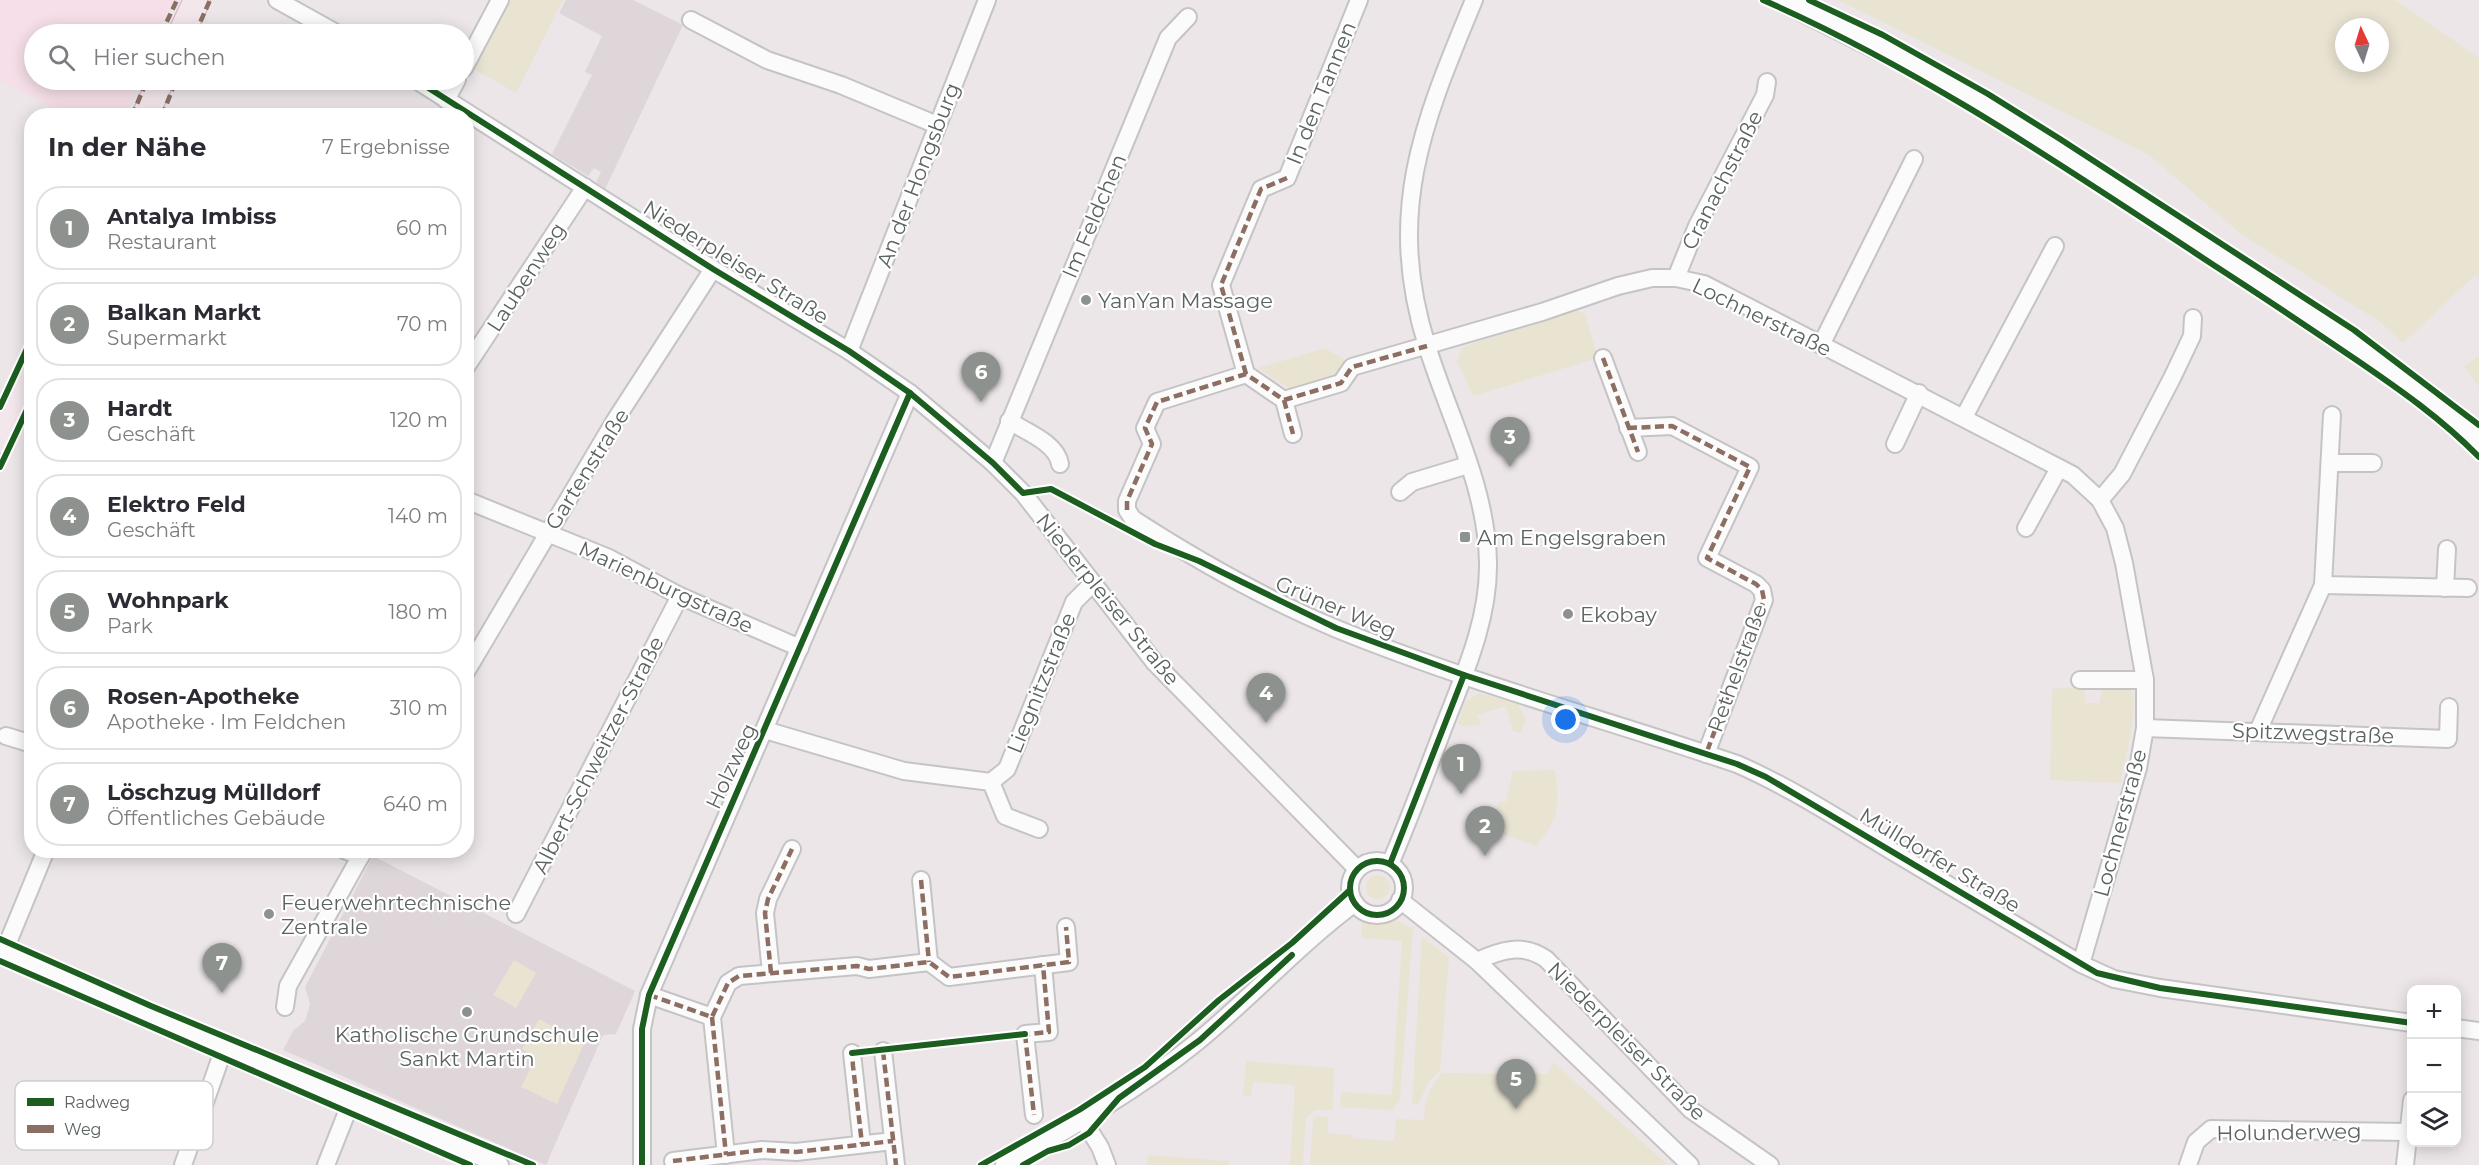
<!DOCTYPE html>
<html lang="de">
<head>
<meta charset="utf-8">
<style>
  body { margin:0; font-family:Montserrat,sans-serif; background:#f2f2f3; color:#2b2b33 }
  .controls { position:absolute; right:18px; bottom:18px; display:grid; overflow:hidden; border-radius:12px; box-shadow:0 3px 15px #0003 }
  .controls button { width:54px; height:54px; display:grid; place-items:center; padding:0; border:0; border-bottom:2px solid #e1e1e2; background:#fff; color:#2b2b33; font:30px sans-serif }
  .compass { position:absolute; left:2335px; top:18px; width:54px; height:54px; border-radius:50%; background:#fff; box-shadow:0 3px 15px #0003; rotate:356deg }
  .you { position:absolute; left:1566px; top:720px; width:21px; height:21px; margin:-15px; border:4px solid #fff; border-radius:50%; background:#1a73e8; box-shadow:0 0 0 9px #1a73e833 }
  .badge { display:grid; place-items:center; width:39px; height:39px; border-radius:50%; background:#8e928f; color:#fff; font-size:20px; font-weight:700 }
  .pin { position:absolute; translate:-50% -50px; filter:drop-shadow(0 2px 3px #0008) }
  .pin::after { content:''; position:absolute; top:32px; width:21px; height:18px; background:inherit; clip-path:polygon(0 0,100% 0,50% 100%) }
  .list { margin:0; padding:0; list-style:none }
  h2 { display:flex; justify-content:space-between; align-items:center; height:78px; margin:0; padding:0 24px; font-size:26px }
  h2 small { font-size:20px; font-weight:400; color:#7c7c81 }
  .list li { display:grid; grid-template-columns:39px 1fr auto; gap:18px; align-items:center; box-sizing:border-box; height:84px; margin:0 12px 12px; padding:0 12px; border:2px solid #e1e1e2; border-radius:24px }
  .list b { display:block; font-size:22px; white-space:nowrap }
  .list p { margin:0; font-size:20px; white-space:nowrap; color:#7c7c81 }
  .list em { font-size:20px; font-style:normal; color:#7c7c81 }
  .icon { flex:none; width:33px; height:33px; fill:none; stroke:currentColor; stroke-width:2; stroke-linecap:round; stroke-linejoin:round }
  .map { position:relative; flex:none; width:2479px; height:1165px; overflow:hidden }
  .search { position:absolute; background:#fff; box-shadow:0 3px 15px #0003; left:24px; top:24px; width:450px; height:66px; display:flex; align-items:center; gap:15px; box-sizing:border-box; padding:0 21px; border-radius:33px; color:#7c7c81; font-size:22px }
  .panel { position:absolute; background:#fff; box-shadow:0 3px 15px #0003; left:24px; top:108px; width:450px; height:750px; border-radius:24px }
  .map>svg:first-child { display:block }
  .commercial { fill:#f6dfe8 }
  .education { fill:#ded6d8 }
  .green { fill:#e9e3d2; fill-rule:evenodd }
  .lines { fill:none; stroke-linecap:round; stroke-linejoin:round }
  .street-casing { stroke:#c5c4c5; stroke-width:20 }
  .secondary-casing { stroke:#c5c4c5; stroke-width:26 }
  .primary-casing { stroke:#d4b4c1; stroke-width:28 }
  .street { stroke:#fcfbfc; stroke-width:16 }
  .secondary { stroke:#fcfbfc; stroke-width:22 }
  .primary { stroke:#f3e7eb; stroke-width:26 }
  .quiet { stroke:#8d6e63; stroke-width:4.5; stroke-dasharray:9 4.5; stroke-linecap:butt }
  .cycleway-casing { stroke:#fff; stroke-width:10 }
  .cycleway { stroke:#1b5e20; stroke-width:6 }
  .poi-dot { fill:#8e928f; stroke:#fff; stroke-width:2 }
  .labels { text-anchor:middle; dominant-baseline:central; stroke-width:4.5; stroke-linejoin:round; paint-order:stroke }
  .street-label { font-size:21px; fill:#5c645f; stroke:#fff }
  .poi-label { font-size:21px; fill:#5c645f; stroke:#fff; text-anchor:start }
  .key { fill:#fff; stroke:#ced0cf; stroke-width:1.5 }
  .key-label { font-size:16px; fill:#5c645f }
</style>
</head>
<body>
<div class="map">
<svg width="2479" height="1165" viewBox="0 0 2479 1165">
  <rect width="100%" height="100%" fill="#ece6e9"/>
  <path class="commercial" d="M 0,0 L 173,0 L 156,34 L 34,34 L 34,80 L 139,80 L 125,116 L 69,115 L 0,81 Z"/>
  <g class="education">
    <path d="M 566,0 L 633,0 L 683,25 L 605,189 L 596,182 L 601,172 L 594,168 L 588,176 L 552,154 L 592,75 L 585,72 L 602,36 L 559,13 Z"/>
    <path d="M 373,856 L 635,991 L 616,1034 L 603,1035 L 546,1165 L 283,1050 L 293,1031 L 305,1021 L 310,1004 L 305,987 Z"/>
  </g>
  <g class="green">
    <path d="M 507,0 L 563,0 L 516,93 L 470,67 Z"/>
    <path d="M 1838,0 L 2395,0 L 2479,58 L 2479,278 L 2475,275 L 2403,343 L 2380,322 L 2240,233 L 2149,155 ZM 2344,27 L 2380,27 L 2380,63 L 2344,63 Z"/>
    <path d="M 1575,310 L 1585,314 L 1598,358 L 1473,396 L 1457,361 L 1462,347 Z"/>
    <path d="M 1325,348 L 1346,361 L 1335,377 L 1293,391 L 1258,368 Z"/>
    <path d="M 2479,356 L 2479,387 L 2464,366 Z"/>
    <path d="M 2102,686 L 2132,690 C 2138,718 2125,755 2120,783 L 2050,780 L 2052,689 L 2080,687 L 2085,692 L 2085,703 L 2100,703 Z"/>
    <path d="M 1479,693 L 1518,704 L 1526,719 L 1521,733 L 1513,731 L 1506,706 L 1477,715 L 1481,725 L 1462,726 L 1458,723 L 1465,702 Z"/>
    <path d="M 1555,770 C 1560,804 1559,820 1536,846 L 1490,830 L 1500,801 L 1506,802 L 1513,771 Z"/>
    <circle cx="1378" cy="887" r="12"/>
    <path d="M 1396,920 L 1413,929 L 1400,1100 L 1392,1110 L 1340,1107 L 1341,1092 L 1392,1095 L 1402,941 L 1362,938 L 1362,922 L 1380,923 Z"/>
    <path d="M 1422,937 L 1449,958 L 1440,1070 L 1429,1081 L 1418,1105 L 1412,1103 Z"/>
    <path d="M 514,960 L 536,973 L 516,1008 L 493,995 Z"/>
    <path d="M 539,1019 L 584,1044 L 557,1104 L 521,1087 L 536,1058 L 522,1049 Z"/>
    <path d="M 1246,1061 L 1334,1068 L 1333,1110 L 1315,1110 L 1306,1118 L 1303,1165 L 1290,1165 L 1295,1085 L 1253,1082 L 1251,1096 L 1243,1096 Z"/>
    <path d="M 1553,1062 L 1668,1165 L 1310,1165 L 1313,1120 L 1317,1116 L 1328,1117 L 1328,1133 L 1352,1135 L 1352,1138 L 1394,1141 L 1396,1119 L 1424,1120 C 1424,1100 1429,1088 1442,1073 L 1547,1074 Z"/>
    <path d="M 1148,1155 L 1229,1161 L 1229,1165 L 1147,1165 Z"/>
  </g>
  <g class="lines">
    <g class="street-casing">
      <g id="street">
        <path d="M 277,0 L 338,34"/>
        <path d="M 691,20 L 767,60 L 841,85 L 937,125"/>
        <path d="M 464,68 L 500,0"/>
        <path d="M 416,80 L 713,269 L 849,351 L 910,393 L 993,463 L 1023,493 L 1155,663 L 1357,869"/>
        <path d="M 446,100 L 457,80"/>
        <path d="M 1676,278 L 1697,226 L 1765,95 L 1767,82"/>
        <path d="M 1821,345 L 1914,159"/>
        <path d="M 849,351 L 987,0"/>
        <path d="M 1603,358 L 1638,452"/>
        <path d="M 466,367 L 585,187"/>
        <path d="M 1246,374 L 1221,285 L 1261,189 L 1287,178 L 1359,0"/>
        <path d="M 1284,400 L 1293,434"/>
        <path d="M 1964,417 L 2055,246"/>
        <path d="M 1009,421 C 1025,431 1057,443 1060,464"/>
        <path d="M 1628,428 L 1672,426 L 1750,467 L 1707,558 L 1756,584 L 1762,590 L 1764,600 L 1706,754"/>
        <path d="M 1895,444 L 1919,393"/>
        <path d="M 993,463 L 1168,38 L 1188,17"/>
        <path d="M 2331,463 L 2373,463"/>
        <path d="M 1400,492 L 1412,482 L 1468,465"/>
        <path d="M 466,500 L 609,558 L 680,596 L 800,648"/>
        <path d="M 2100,500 L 2122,474 L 2172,378 L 2192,336 L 2193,318"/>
        <path d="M 2026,528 L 2059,468"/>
        <path d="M 2323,585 L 2468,588"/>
        <path d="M 2445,588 L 2447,549"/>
        <path d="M 466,672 L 614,422 L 713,269"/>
        <path d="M 2080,680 L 2145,680"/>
        <path d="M 2145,728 L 2448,739 L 2449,707"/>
        <path d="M 765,730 L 904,771 L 991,782 L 1005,816 L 1039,829"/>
        <path d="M 2258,731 L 2323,585 L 2332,415"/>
        <path d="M 6,736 L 32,744"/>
        <path d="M 991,782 L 1007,769 L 1074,602 L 1092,584"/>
        <path d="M 344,850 L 361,856"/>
        <circle cx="1377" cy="888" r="27"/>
        <path d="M 1390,864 C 1409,820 1426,774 1443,729 C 1463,677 1489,621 1488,563 C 1487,487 1449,417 1427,346 C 1385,211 1423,123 1474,0"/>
        <path d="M 921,880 L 929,962"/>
        <path d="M 1400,900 L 1477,961 L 1690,1165"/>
        <path d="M 516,914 L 680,596"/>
        <path d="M 0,950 L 272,1070 L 500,1165"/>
        <path d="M 4,952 L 46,850"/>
        <path d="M 1477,961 C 1501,950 1523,943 1546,959 L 1691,1110 L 1770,1165"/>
        <path d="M 2081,964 L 2138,768 L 2145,728 L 2145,680 L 2124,563 L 2115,528 L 2100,500 L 2073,475 L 1704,284 L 1676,278 L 1652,278 L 1618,286 L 1542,312 L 1352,367 L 1341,383 L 1284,400 L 1246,374 L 1157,402 L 1145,428 L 1152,444 L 1127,501 L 1127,510 L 1133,519 C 1198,561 1265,599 1337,629 C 1467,682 1604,719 1737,764 C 1794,789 1847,824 1900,856 C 1960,892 2021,928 2081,964 L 2114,979 L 2160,988 L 2412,1023"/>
        <path d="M 771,973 L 765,913 L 768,899 L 792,849"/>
        <path d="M 649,995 L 712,1017 L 728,983 L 739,976 L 857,966 L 869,969 L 929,962 L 949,977 L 1069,962 L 1066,927"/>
        <path d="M 285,1007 L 288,986 L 364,850"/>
        <path d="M 712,1017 L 726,1155"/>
        <path d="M 2456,1028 L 2479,1031"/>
        <path d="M 883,1051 L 896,1165"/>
        <path d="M 852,1053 L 862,1144"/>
        <path d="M 1034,1115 L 1025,1034 L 1049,1032 L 1043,965"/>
        <path d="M 1083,1120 L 1100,1147 L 1107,1165"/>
        <path d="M 673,1161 L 762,1150 L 796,1152 L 893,1141"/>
        <path d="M 183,1165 L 224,1048"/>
        <path d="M 326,1165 L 351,1102"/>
        <path d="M 642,1165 L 642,1029 L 649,995 L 910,393"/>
        <path d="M 1004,1165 C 1071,1128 1138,1090 1197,1042 C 1251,998 1298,945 1355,903"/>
        <path d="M 2188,1165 L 2196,1142 L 2211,1129 L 2409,1132"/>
        <path d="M 2405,1165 L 2412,1100"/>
      </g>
    </g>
    <g class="secondary-casing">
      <path id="secondary" d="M 1783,0 L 1930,74 L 2074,159 L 2286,298 L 2418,390 L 2479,441"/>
    </g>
    <g class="primary-casing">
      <g id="primary">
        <path d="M 181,34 L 197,0"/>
        <path d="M 145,116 L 161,80"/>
        <path d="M 0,440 L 32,369"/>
      </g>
    </g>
    <use href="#street" class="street"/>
    <use href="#secondary" class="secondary"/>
    <use href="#primary" class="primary"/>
    <g class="quiet">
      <path d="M 161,34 L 177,0"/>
      <path d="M 195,34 L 210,0"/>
      <path d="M 132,116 L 147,80"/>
      <path d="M 162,116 L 176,80"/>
      <path d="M 1603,358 L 1638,452"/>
      <path d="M 1246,374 L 1221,285 L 1261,189 L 1287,178"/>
      <path d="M 1284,400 L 1293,434"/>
      <path d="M 1628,428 L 1672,426 L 1750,467 L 1707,558 L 1756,584 L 1762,590 L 1764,600 L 1706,754"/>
      <path d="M 1127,510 L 1127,501 L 1152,444 L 1145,428 L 1157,402 L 1246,374 L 1284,400 L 1341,383 L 1352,367 L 1427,346"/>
      <path d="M 921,880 L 929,962"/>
      <path d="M 771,973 L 765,913 L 768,899 L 792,849"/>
      <path d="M 649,995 L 712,1017 L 728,983 L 739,976 L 857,966 L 869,969 L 929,962 L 949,977 L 1069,962 L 1066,927"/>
      <path d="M 712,1017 L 726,1155"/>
      <path d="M 1025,1034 L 1034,1115"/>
      <path d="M 1021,1035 L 1049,1032 L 1043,965"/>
      <path d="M 883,1051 L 896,1165"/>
      <path d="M 857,1053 L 852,1053 L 853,1066 L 862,1144"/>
      <path d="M 673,1161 L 762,1150 L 796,1152 L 893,1141"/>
    </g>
    <g class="cycleway-casing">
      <g id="cycleway">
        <path d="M 1763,0 C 1923,70 2067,169 2212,264 C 2260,295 2308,327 2355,359 C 2399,389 2442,419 2479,457"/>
        <path d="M 1809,0 L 1883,35 L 1988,94 L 2060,139 L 2354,330 L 2479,425"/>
        <path d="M 416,80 L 713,269 L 849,351 L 910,393 L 993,463 L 1023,493 L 1051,489 L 1155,544 L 1199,561 L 1336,628 L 1464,675 L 1737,764 L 1766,777 L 2097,973 L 2160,988 L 2412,1023"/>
        <path d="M 0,407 L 32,338"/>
        <path d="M 0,467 L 32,399"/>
        <circle cx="1377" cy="888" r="27"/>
        <path d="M 1390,864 L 1464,675"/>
        <path d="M 0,939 L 151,1006 L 533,1165"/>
        <path d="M 0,961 L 470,1165"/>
        <path d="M 852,1053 L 1025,1034"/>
        <path d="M 642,1165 L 642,1029 L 649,995 L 910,393"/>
        <path d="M 981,1165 L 1079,1110 L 1145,1067 L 1219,1000 L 1292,943 L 1350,890"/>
        <path d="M 1023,1165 L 1048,1151 L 1069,1145 L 1089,1133 L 1119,1098 L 1200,1040 L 1292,955"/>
      </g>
    </g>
    <use href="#cycleway" class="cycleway"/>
  </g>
  <g class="poi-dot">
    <circle cx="1086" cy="300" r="6"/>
    <rect x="1459" y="531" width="12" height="12" rx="3"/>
    <circle cx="1568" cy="614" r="6"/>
    <circle cx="269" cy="914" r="6"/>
    <circle cx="467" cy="1012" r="6"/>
  </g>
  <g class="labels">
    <g class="street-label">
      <text transform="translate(1321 93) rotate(-68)">In den Tannen</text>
      <text transform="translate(918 175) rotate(-69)">An der Hongsburg</text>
      <text transform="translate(1722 180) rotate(-63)">Cranachstraße</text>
      <text transform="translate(1094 216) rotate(-67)">Im Feldchen</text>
      <text transform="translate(736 262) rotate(32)">Niederpleiser Straße</text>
      <text transform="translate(526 277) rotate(-57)">Laubenweg</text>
      <text transform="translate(1762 317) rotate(26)">Lochnerstraße</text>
      <text transform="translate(587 469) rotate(-58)">Gartenstraße</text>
      <text transform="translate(666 587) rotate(25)">Marienburgstraße</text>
      <text transform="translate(1108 599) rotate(51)">Niederpleiser Straße</text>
      <text transform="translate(1336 607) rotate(23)">Grüner Weg</text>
      <text transform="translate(1737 668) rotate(-70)">Rethelstraße</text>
      <text transform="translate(1041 683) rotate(-68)">Liegnitzstraße</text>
      <text transform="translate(2313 733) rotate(2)">Spitzwegstraße</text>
      <text transform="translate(598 755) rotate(-63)">Albert-Schweitzer-Straße</text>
      <text transform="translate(731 766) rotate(-65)">Holzweg</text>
      <text transform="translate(2120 823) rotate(-75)">Lochnerstraße</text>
      <text transform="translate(1940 860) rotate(31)">Mülldorfer Straße</text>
      <text transform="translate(1627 1041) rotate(45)">Niederpleiser Straße</text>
      <text transform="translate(2289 1132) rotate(-1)">Holunderweg</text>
    </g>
    <g class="poi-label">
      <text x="1098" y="300">YanYan Massage</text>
      <text x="1477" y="537">Am Engelsgraben</text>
      <text x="1580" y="614">Ekobay</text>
      <text x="281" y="902">Feuerwehrtechnische<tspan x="281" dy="24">Zentrale</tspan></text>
      <text x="467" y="1034" text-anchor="middle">Katholische Grundschule<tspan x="467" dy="24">Sankt Martin</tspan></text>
    </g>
  </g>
  <rect x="15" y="1081" width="198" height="69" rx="9" class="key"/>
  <rect x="27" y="1098" width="27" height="8" fill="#1b5e20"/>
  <rect x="27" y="1125" width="27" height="8" fill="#8d6e63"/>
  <g class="key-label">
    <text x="64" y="1108">Radweg</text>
    <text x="64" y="1135">Weg</text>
  </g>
</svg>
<div class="controls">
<button>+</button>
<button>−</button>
<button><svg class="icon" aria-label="layers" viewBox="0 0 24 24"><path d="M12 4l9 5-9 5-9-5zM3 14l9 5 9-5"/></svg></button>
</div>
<svg class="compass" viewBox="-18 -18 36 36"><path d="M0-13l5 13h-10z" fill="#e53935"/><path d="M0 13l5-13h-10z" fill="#7c7c81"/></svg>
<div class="you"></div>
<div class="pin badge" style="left:1461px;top:794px">1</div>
<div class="pin badge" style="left:1485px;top:856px">2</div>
<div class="pin badge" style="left:1510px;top:467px">3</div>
<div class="pin badge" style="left:1266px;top:723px">4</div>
<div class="pin badge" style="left:1516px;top:1109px">5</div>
<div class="pin badge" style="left:981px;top:402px">6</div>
<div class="pin badge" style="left:222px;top:993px">7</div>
<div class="search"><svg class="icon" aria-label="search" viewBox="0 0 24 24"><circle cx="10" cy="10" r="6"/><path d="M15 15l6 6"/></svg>Hier suchen</div>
<section class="panel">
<h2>In der Nähe<small>7 Ergebnisse</small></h2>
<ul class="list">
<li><span class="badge">1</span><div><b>Antalya Imbiss</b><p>Restaurant</p></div><em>60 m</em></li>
<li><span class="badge">2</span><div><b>Balkan Markt</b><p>Supermarkt</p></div><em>70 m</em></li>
<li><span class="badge">3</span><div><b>Hardt</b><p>Geschäft</p></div><em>120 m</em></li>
<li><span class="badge">4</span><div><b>Elektro Feld</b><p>Geschäft</p></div><em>140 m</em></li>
<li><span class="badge">5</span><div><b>Wohnpark</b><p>Park</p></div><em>180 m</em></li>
<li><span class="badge">6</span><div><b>Rosen-Apotheke</b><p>Apotheke · Im Feldchen</p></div><em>310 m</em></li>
<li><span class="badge">7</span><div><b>Löschzug Mülldorf</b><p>Öffentliches Gebäude</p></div><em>640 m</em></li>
</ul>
</section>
</div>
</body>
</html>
